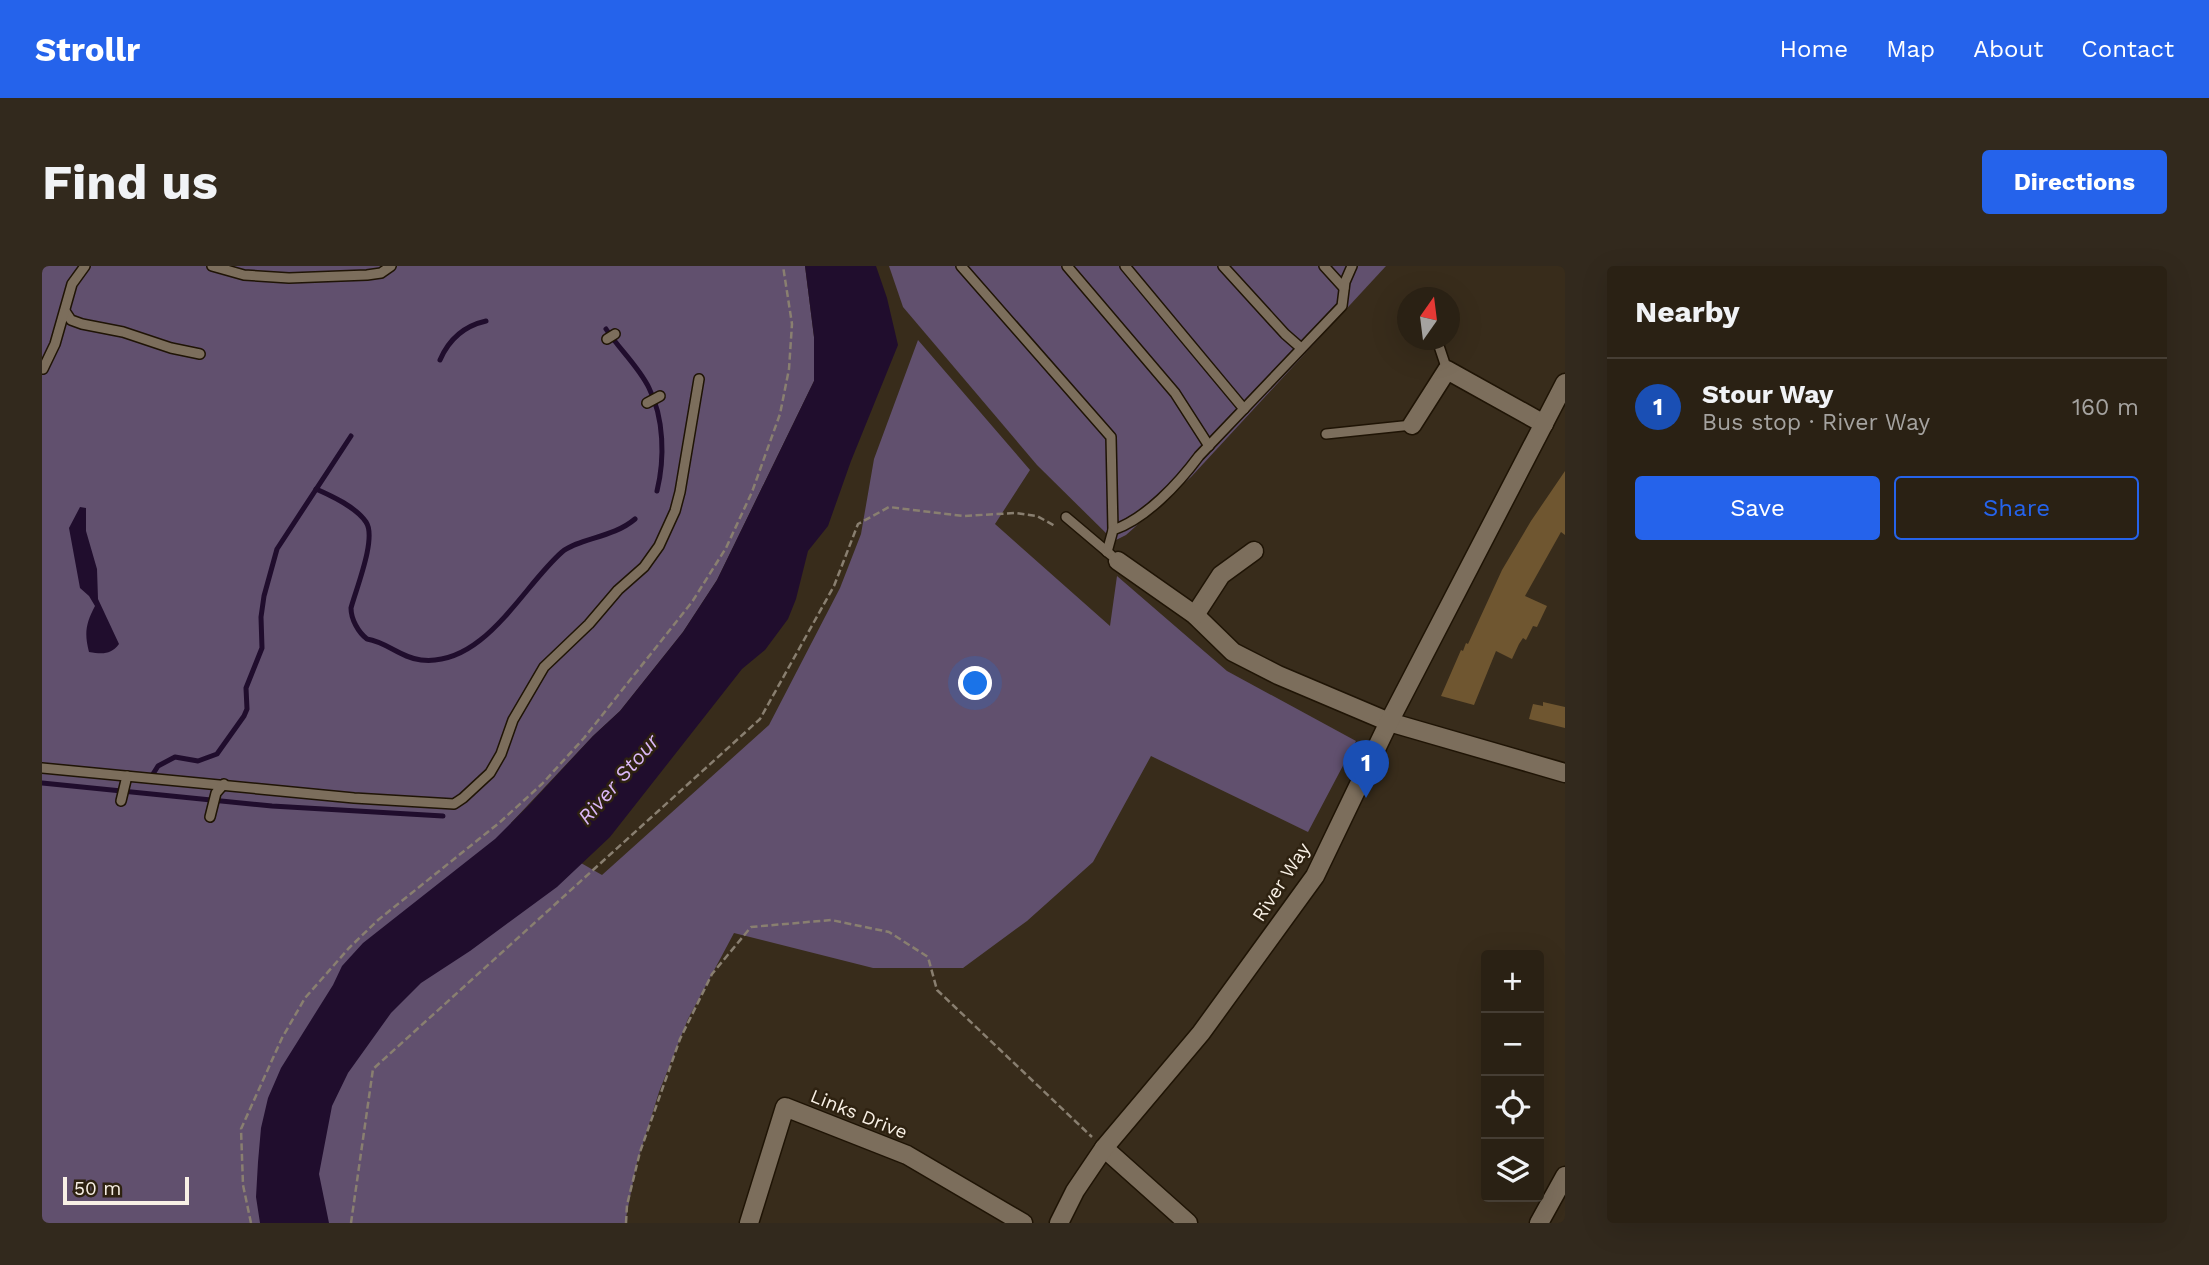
<!DOCTYPE html>
<html lang="en">
<head>
<meta charset="utf-8">
<style>
  body { margin:0; font-family:"Work Sans",sans-serif; background:#32291d; color:#f1f3f6 }
  .controls { position:absolute; right:21px; bottom:21px; display:grid; overflow:hidden; border-radius:7px; box-shadow:0 7px 28px #0002 }
  .controls button { width:63px; height:63px; display:grid; place-items:center; padding:0; border:0; border-bottom:2px solid #463e34; background:#2a2114; color:#f1f3f6; font:35px sans-serif }
  .compass { position:absolute; left:1355px; top:21px; width:63px; height:63px; border-radius:50%; background:#2a2114; box-shadow:0 7px 28px #0002; rotate:14deg }
  .scale { position:absolute; left:21px; bottom:18px; width:126px; box-sizing:border-box; padding-left:7px; border:4px solid #f8f0e5; border-top:0; font-size:19px; line-height:24px; white-space:nowrap; color:#f8f0e5; -webkit-text-stroke:5px #2e2211; paint-order:stroke }
  .you { position:absolute; left:934px; top:418px; width:24px; height:24px; margin:-18px; border:5px solid #fff; border-radius:50%; background:#1a73e8; box-shadow:0 0 0 10px #1a73e833 }
  .badge { display:grid; place-items:center; width:46px; height:46px; border-radius:50%; background:#2563eb; color:#fff; font-size:23px; font-weight:700 }
  .pin { position:absolute; translate:-50% -58px; filter:drop-shadow(0 2px 4px #0008) }
  .pin::after { content:''; position:absolute; top:37px; width:24px; height:21px; background:inherit; clip-path:polygon(0 0,100% 0,50% 100%) }
  .list { margin:0; padding:0; list-style:none }
  h2 { display:flex; justify-content:space-between; align-items:center; height:91px; margin:0; padding:0 28px; font-size:30px }
  h2 small { font-size:23px; font-weight:400; color:#a5a3a0 }
  .list li { display:grid; grid-template-columns:46px 1fr auto; gap:21px; align-items:center; box-sizing:border-box; height:98px; padding:0 28px; border-top:2px solid #463e34 }
  .list b { display:block; font-size:26px; white-space:nowrap }
  .list p { margin:0; font-size:23px; white-space:nowrap; color:#a5a3a0 }
  .list em { font-size:23px; font-style:normal; color:#a5a3a0 }
  .actions { display:flex; gap:14px; padding:21px 28px }
  .actions a { flex:1; padding:16px 0; border:2px solid #2563eb; border-radius:7px; text-align:center; font-size:24px; color:#2563eb }
  .actions .main { background:#2563eb; color:#fff }
  .icon { flex:none; width:38px; height:38px; fill:none; stroke:currentColor; stroke-width:2; stroke-linecap:round; stroke-linejoin:round }
  .map { position:relative; flex:none; width:1523px; height:957px; overflow:hidden; border-radius:7px }
  header { display:flex; align-items:center; gap:42px; box-sizing:border-box; height:98px; padding:0 35px; background:#2563eb; color:#fff }
  header strong { font-size:33px }
  nav { display:flex; gap:38px; margin-inline-start:auto; font-size:24px }
  .intro { display:flex; align-items:center; justify-content:space-between; box-sizing:border-box; height:168px; padding:0 42px }
  h1 { margin:0; font-size:49px }
  .button { padding:18px 32px; border-radius:7px; background:#2563eb; color:#fff; font-size:24px; font-weight:700 }
  main { display:flex; gap:42px; padding:0 42px }
  aside { flex:1; background:#2a2114; border-radius:7px; box-shadow:0 7px 28px #0002 }
  .map>svg:first-child { display:block }
  .green { fill:#61506e }
  .water { fill:#200d2d }
  .lines { fill:none; stroke-linecap:round; stroke-linejoin:round }
  .stream { stroke:#200d2d; stroke-width:5 }
  .building { fill:#6f5630 }
  .service-casing { stroke:#1f1405; stroke-width:12 }
  .minor-casing { stroke:#1f1405; stroke-width:21 }
  .path { stroke:#897f70; stroke-width:2.5; stroke-dasharray:7 3.5; stroke-linecap:butt }
  .service { stroke:#7c6e5c; stroke-width:9 }
  .minor { stroke:#7c6e5c; stroke-width:18 }
  .labels { text-anchor:middle; dominant-baseline:central; stroke-width:5; stroke-linejoin:round; paint-order:stroke }
  .street-label { font-size:19px; fill:#f8f0e5; stroke:#2e2211 }
  .water-label { font-size:21px; font-style:italic; fill:#dab7f6; stroke:#2e2211 }
</style>
</head>
<body>
<header>
<strong>Strollr</strong>
<nav><a>Home</a><a>Map</a><a>About</a><a>Contact</a></nav>
</header>
<div class="intro"><h1>Find us</h1><a class="button">Directions</a></div>
<main>
<div class="map">
<svg width="1523" height="957" viewBox="0 0 1523 957">
  <rect width="100%" height="100%" fill="#382c1b"/>
  <g class="green">
    <path d="M 0,0 L 763,0 L 772,71 L 772,115 L 675,314 L 641,366 L 578,445 L 551,470 L 469,557 L 560,609 L 727,459 L 798,322 L 819,268 L 832,193 L 876,74 L 988,204 L 953,258 L 1068,360 L 1075,310 L 1185,405 L 1314,475 L 1266,566 L 1109,490 L 1051,596 L 985,655 L 921,702 L 831,702 L 692,667 L 646,753 L 617,826 L 594,900 L 583,957 L 0,957 Z"/>
    <path d="M 847,0 L 1344,0 L 1149,211 L 1084,269 L 1072,275 L 995,199 L 861,41 Z"/>
  </g>
  <g class="water">
    <path d="M 763,0 L 834,0 L 845,32 L 856,79 L 809,195 L 786,260 L 766,285 L 754,333 L 746,353 L 723,384 L 700,403 L 568,571 L 515,621 L 428,685 L 379,717 L 349,747 L 306,807 L 290,840 L 277,908 L 287,957 L 218,957 L 214,931 L 216,896 L 219,862 L 226,832 L 239,802 L 291,719 L 300,700 L 321,677 L 453,573 L 487,539 L 551,470 L 578,445 L 641,366 L 675,314 L 772,115 L 772,71 Z"/>
    <path d="M 38,241 L 44,242 L 44,265 L 55,303 L 56,333 L 77,378 C 69,389 60,388 47,386 C 42,367 44,357 53,340 L 47,330 L 38,322 L 27,262 Z"/>
  </g>
  <g class="lines">
    <g class="stream">
      <path d="M 564,63 C 577,83 597,101 607,122 C 622,152 623,192 615,225"/>
      <path d="M 398,94 C 407,73 422,60 444,55"/>
      <path d="M 274,223 C 290,230 314,241 324,256 C 335,272 314,323 309,342 C 309,353 316,366 325,373 C 345,376 359,392 379,394 C 442,401 480,321 520,286 C 537,272 571,272 593,253"/>
      <path d="M 111,508 L 116,500 L 133,491 L 156,495 L 175,488 L 202,450 L 205,443 L 204,422 L 220,382 L 219,351 L 222,330 L 235,283 L 309,170"/>
      <path d="M 0,517 L 230,540 L 401,550"/>
    </g>
  </g>
  <g class="building">
    <path d="M 1523,205 L 1523,269 L 1519,266 L 1483,330 L 1505,340 L 1495,361 L 1491,360 L 1484,374 L 1481,372 L 1477,378 L 1470,393 L 1454,385 L 1432,439 L 1399,430 L 1419,384 L 1421,385 L 1424,377 L 1426,378 L 1460,304 L 1489,255 Z"/>
    <path d="M 1501,436 L 1523,441 L 1523,462 L 1487,453 L 1491,438 L 1501,440 Z"/>
  </g>
  <g class="lines">
    <g class="service-casing">
      <g id="service">
        <path d="M 170,0 L 202,9 L 247,12 L 325,9 L 339,7 L 349,0"/>
        <path d="M 919,0 L 1069,171 L 1071,264"/>
        <path d="M 1025,0 L 1133,127 L 1167,180"/>
        <path d="M 1083,0 L 1202,143"/>
        <path d="M 1181,0 L 1243,68 L 1259,82"/>
        <path d="M 1282,0 L 1302,22"/>
        <path d="M 23,45 L 29,54 L 40,58 L 81,66 L 129,82 L 158,88"/>
        <path d="M 565,73 L 573,68"/>
        <path d="M 1395,74 L 1405,104"/>
        <path d="M 1,103 L 13,78 L 30,18 L 43,0"/>
        <path d="M 605,137 L 618,130"/>
        <path d="M 1284,168 L 1370,159"/>
        <path d="M 1024,251 L 1069,289"/>
        <path d="M 1065,286 L 1071,264 C 1104,253 1137,217 1157,190 L 1300,40 L 1303,16 L 1310,0"/>
        <path d="M 0,502 L 312,532 L 412,538 L 421,532 L 448,507 L 459,488 L 471,454 L 502,401 L 547,358 L 576,324 L 602,301 L 617,280 L 633,245 L 638,226 L 657,113"/>
        <path d="M 79,535 L 85,510"/>
        <path d="M 168,551 L 174,527 L 182,518"/>
      </g>
    </g>
    <g class="minor-casing">
      <g id="minor">
        <path d="M 1370,159 L 1405,104 L 1502,158"/>
        <path d="M 1076,295 L 1153,349 L 1191,386 L 1236,409 L 1347,456 L 1523,507"/>
        <path d="M 1153,349 L 1179,309 L 1212,285"/>
        <path d="M 1062,882 L 1146,957"/>
        <path d="M 707,957 L 743,841 L 865,889 L 981,957"/>
        <path d="M 1017,957 L 1033,925 L 1062,882 L 1159,767 L 1273,610 L 1347,456 L 1523,117"/>
        <path d="M 1497,957 L 1523,910"/>
      </g>
    </g>
    <g class="path">
      <path d="M 209,957 L 201,919 L 199,863 L 240,772 L 263,732 L 307,682 L 336,654 L 457,557 L 500,518 L 542,472 L 650,336 L 684,282 L 710,226 L 738,148 L 747,103 L 750,58 L 741,0"/>
      <path d="M 309,957 L 331,803 L 718,453 L 792,320 L 816,258 L 847,241 L 921,250 L 973,247 L 995,250 L 1013,260"/>
      <path d="M 584,957 L 585,939 L 598,886 L 638,773 L 670,708 L 709,661 L 789,654 L 847,666 L 886,691 L 895,724 L 1050,871"/>
    </g>
    <use href="#service" class="service"/>
    <use href="#minor" class="minor"/>
  </g>
  <g class="labels">
    <g class="street-label">
      <text transform="translate(1239 616) rotate(-57)">River Way</text>
      <text transform="translate(817 848) rotate(22)">Links Drive</text>
    </g>
    <g class="water-label">
      <text transform="translate(576 513) rotate(-49)">River Stour</text>
    </g>
  </g>
</svg>
<div class="controls">
<button>+</button>
<button>−</button>
<button><svg class="icon" aria-label="locate" viewBox="0 0 24 24"><circle cx="12" cy="12" r="6"/><path d="M12 2v4M12 18v4M2 12h4M18 12h4"/></svg></button>
<button><svg class="icon" aria-label="layers" viewBox="0 0 24 24"><path d="M12 4l9 5-9 5-9-5zM3 14l9 5 9-5"/></svg></button>
</div>
<svg class="compass" viewBox="-18 -18 36 36"><path d="M0-13l5 13h-10z" fill="#e53935"/><path d="M0 13l5-13h-10z" fill="#a5a3a0"/></svg>
<div class="scale">50 m</div>
<div class="you"></div>
<div class="pin badge" style="left:1324px;top:532px;background:#1a4fb4">1</div>
</div>
<aside>
<h2>Nearby<small></small></h2>
<ul class="list">
<li><span class="badge" style="background:#1a4fb4">1</span><div><b>Stour Way</b><p>Bus stop · River Way</p></div><em>160 m</em></li>
</ul>
<div class="actions"><a class="main">Save</a><a>Share</a></div>
</aside>
</main>
</body>
</html>
